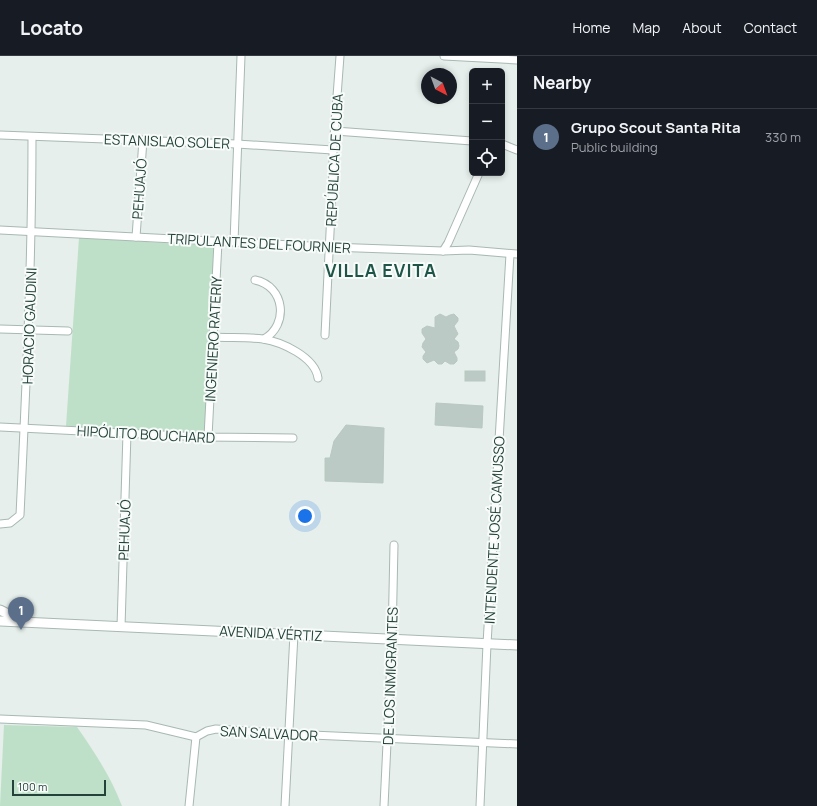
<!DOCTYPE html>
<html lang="en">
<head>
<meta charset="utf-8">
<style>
  body { margin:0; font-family:Manrope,sans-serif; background:#20242c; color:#f1f3f6 }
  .controls { position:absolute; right:12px; top:12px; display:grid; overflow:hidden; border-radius:6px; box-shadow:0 2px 6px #0003 }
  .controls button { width:36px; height:36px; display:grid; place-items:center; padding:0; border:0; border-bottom:1px solid #363941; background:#171b24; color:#f1f3f6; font:20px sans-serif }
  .compass { position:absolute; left:421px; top:12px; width:36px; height:36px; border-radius:50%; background:#171b24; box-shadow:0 2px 6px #0003; rotate:139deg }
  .scale { position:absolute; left:12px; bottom:10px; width:94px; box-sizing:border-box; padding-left:4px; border:2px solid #24423a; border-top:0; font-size:11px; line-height:14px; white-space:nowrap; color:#24423a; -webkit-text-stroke:3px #f7fbf9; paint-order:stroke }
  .you { position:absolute; left:305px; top:460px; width:14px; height:14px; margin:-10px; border:3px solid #fff; border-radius:50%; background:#1a73e8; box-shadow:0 0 0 6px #1a73e833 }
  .badge { display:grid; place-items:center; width:26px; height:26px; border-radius:50%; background:#f4845f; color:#fff; font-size:13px; font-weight:700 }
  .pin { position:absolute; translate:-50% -33px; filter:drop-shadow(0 1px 2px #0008) }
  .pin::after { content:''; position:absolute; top:21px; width:14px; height:12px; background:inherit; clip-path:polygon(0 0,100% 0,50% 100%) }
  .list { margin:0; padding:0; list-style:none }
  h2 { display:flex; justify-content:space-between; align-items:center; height:52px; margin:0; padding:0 16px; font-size:17px }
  h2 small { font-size:13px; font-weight:400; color:#9ea1a6 }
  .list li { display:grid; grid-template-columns:26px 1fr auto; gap:12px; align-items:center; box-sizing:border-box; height:56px; padding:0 16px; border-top:1px solid #363941 }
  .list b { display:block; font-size:15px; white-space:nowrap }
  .list p { margin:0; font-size:13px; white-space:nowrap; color:#9ea1a6 }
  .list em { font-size:13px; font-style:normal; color:#9ea1a6 }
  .icon { flex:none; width:22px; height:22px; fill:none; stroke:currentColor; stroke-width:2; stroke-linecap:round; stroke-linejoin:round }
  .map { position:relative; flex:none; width:517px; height:750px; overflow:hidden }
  header { display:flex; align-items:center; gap:24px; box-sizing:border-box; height:56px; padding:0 20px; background:#171b24; border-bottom:1px solid #363941 }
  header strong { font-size:19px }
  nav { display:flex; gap:22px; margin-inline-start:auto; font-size:14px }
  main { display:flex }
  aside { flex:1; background:#171b24 }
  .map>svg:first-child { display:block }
  .green { fill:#bfe0c8 }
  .building { fill:#bbcac4; stroke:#b8c9c2 }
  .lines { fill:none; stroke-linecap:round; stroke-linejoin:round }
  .minor-casing { stroke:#a8b8b2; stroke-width:9 }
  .tertiary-casing { stroke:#a8b8b2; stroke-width:11 }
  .minor { stroke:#fff; stroke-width:7 }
  .tertiary { stroke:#fff; stroke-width:9 }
  .labels { text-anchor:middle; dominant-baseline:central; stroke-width:4; stroke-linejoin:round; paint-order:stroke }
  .street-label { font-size:14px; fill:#24423a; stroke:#f7fbf9 }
  .district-label { font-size:18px; font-weight:bold; letter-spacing:1px; fill:#1f5548; stroke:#f7fbf9 }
</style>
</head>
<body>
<header>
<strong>Locato</strong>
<nav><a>Home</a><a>Map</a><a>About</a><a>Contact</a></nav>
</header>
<main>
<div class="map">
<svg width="517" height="750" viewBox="0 0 517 750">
  <rect width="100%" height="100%" fill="#e6efeb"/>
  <g class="green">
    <path d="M 79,182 L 215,190 L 205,378 L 66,370 Z"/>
    <path d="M 4,669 L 77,671 C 95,697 111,721 122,750 L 0,750 Z"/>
  </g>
  <g class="building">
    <path d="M 440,258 L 446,261 L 450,259 L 454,258 L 458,262 L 458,265 L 454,270 L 458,278 L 454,283 L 458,286 L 459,290 L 458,293 L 454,296 L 457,302 L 457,305 L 454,308 L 450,308 L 445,305 L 442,308 L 438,308 L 434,304 L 427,307 L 423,303 L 423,300 L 426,296 L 422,291 L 423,287 L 426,283 L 422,277 L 422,273 L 427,270 L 435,272 L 435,261 Z"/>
    <rect x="465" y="315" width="20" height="10"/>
    <path d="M 436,347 L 483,350 L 482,372 L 435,369 Z"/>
    <path d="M 346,369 L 384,372 L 383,427 L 325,425 L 325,402 L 330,402 L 334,385 Z"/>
  </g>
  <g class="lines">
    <g class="minor-casing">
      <g id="minor">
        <path d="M 444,0 L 517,4"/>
        <path d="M 335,75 L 472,85"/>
        <path d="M 0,79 L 237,88 L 333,94"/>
        <path d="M 502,88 L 517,94"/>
        <path d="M 0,174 L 330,191 L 443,195 L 469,194 L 517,198"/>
        <path d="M 136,181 L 143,84"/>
        <path d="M 234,186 L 241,0"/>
        <path d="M 443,195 L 448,187 L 479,117"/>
        <path d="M 255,224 C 285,230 289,269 264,283"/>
        <path d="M 0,273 L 68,275"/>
        <path d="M 325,279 L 333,115 L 333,94 L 340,0"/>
        <path d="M 213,281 C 229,282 246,281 263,283 C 282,286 315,301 318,322"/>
        <path d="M 0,371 L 203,381 L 293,382"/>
        <path d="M 208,381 L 218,186"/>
        <path d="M 0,468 L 10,467 L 20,459 C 26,333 32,207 32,81"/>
        <path d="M 121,571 L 127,377"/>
        <path d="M 0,663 L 146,669 L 196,681 L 207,675 L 216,673 L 289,678 L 517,688"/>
        <path d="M 189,750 L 196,681"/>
        <path d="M 285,750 L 294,578"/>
        <path d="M 384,750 L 392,583 L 394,489"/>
        <path d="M 480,750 L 487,588 L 510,198"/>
      </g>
    </g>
    <g class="tertiary-casing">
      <g id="tertiary">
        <path d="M 0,554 L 22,565"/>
        <path d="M 0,565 L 517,589"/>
      </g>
    </g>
    <use href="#minor" class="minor"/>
    <use href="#tertiary" class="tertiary"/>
  </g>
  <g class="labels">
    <g class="street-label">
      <text transform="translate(167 85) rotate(2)">ESTANISLAO SOLER</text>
      <text transform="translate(334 104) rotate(-87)">REPÚBLICA DE CUBA</text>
      <text transform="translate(139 133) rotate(-86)">PEHUAJÓ</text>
      <text transform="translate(259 187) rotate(3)">TRIPULANTES DEL FOURNIER</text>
      <text transform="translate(29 270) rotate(-88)">HORACIO GAUDINI</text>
      <text transform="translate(213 283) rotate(-87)">INGENIERO RATERIY</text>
      <text transform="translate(146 378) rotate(3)">HIPÓLITO BOUCHARD</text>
      <text transform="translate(124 474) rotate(-88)">PEHUAJÓ</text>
      <text transform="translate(494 474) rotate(-87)">INTENDENTE JOSÉ CAMUSSO</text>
      <text transform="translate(271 577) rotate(3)">AVENIDA VÉRTIZ</text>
      <text transform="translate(390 620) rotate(-88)">DE LOS INMIGRANTES</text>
      <text transform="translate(269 677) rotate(3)">SAN SALVADOR</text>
    </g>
    <g class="district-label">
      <text x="381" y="214">VILLA EVITA</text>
    </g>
  </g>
</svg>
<div class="controls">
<button>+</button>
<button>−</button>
<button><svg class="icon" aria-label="locate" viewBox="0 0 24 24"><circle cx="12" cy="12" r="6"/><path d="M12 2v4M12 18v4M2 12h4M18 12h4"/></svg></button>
</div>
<svg class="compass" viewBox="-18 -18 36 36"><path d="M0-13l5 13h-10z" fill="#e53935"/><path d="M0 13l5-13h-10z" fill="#9ea1a6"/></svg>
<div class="scale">100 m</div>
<div class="you"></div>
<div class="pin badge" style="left:21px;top:574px;background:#5c6f8a">1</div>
</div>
<aside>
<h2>Nearby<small></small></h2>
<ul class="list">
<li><span class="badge" style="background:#5c6f8a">1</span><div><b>Grupo Scout Santa Rita</b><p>Public building</p></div><em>330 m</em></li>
</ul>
</aside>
</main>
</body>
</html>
